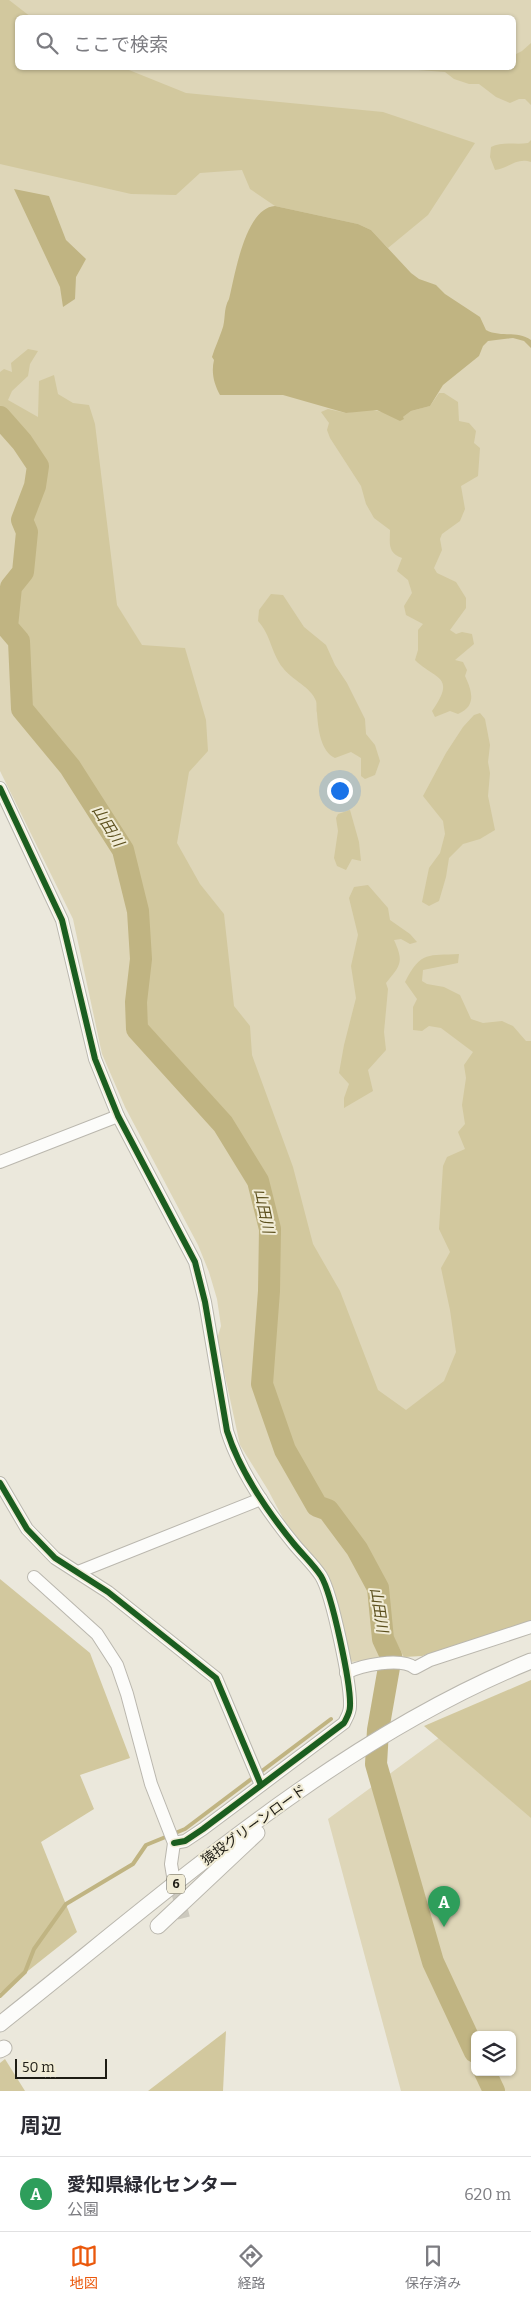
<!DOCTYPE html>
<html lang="ja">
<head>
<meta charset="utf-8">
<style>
  body { margin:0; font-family:Bitter,"Noto Sans JP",serif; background:#f7f7f7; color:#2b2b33 }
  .controls { position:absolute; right:15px; bottom:15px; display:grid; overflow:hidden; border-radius:8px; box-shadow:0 1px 4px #0004 }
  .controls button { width:45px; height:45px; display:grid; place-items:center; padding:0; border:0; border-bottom:1px solid #e1e1e2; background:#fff; color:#2b2b33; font:25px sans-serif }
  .scale { position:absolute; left:15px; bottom:12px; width:92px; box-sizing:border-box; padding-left:5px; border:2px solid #1e1c14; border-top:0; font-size:14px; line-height:18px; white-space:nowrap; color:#1e1c14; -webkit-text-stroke:4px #f1ecd6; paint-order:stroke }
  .you { position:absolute; left:339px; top:790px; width:18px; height:18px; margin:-12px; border:4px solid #fff; border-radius:50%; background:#1a73e8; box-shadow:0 0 0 8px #1a73e833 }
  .badge { display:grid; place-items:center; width:32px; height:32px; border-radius:50%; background:#ea580c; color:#fff; font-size:16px; font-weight:700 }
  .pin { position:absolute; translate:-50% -41px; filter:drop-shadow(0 1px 2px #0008) }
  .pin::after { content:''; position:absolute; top:26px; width:18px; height:15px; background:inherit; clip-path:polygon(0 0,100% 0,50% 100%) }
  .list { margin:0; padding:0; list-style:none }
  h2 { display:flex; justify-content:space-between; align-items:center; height:65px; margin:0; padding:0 20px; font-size:21px }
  h2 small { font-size:16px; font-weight:400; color:#7c7c81 }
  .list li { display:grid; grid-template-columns:32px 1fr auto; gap:15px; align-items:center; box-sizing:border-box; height:75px; padding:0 20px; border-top:1px solid #e1e1e2 }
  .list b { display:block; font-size:19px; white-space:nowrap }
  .list p { margin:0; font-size:16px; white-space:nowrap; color:#7c7c81 }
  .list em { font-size:16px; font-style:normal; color:#7c7c81 }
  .icon { flex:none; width:28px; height:28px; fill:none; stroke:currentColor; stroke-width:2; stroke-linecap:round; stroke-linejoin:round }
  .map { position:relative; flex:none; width:531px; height:2091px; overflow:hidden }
  .search { position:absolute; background:#fff; box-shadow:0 1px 4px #0004; left:15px; right:15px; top:15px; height:55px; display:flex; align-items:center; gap:12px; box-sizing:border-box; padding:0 18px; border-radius:8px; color:#7c7c81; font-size:19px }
  .sheet { height:140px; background:#fff }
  nav { display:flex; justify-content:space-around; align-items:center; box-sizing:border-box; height:70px; border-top:1px solid #e1e1e2; background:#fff; font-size:14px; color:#7c7c81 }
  nav a { display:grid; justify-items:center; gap:2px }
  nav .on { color:#ea580c }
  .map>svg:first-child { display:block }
  .green { fill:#ded6b8; fill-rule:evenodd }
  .forest { fill:#d2c89e }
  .water { fill:#c0b482 }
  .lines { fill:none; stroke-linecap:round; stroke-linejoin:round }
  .stream { stroke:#c0b482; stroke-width:4 }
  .river { stroke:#c0b482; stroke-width:22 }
  .minor-tunnel { stroke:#ccc9be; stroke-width:12; stroke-dasharray:12 6; stroke-linecap:butt }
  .minor-casing { stroke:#bab7ae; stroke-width:14 }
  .major-casing { stroke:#bab7ae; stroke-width:17 }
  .minor { stroke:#fcfcfa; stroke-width:12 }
  .major { stroke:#fcfcfa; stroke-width:15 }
  .cycleway-casing { stroke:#f1ecd6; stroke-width:9 }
  .cycleway { stroke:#1b5e20; stroke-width:6 }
  .labels { text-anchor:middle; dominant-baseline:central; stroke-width:4; stroke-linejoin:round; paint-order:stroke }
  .shield { fill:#f1ecd6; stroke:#5d5a4e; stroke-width:1 }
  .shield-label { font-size:12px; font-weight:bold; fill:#1e1c14 }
  .street-label { font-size:14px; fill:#1e1c14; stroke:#f1ecd6 }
  .water-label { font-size:15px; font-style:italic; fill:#5c501e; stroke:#f1ecd6 }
</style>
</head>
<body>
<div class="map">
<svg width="531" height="2091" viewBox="0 0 531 2091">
  <rect width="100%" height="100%" fill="#ebe8dc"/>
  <g class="green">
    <path d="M 0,0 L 531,0 L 531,1486 L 404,1657 L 350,1662 L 324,1572 L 285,1522 L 268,1490 L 240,1445 L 217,1339 L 221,1326 L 217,1299 L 209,1272 L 198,1245 L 125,1107 L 102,1054 L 73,919 L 0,771 ZM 18,18 L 514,18 L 514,68 L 18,68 Z"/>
    <path d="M 531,1683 L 531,2091 L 401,2091 L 328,1819 L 455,1726 ZM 475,2035 L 512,2035 L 512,2072 L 475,2072 Z"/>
  </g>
  <g class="forest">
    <path d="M 0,0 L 9,0 L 31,17 L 18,18 L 18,68 L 124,68 L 186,93 L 383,112 L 475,143 L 428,215 L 388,248 L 371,230 L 358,224 L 275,206 L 250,189 L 242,170 L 200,173 L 176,195 L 131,194 L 0,164 Z"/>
    <path d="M 531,43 L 531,105 L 525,99 L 519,99 L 510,103 L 496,97 L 479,84 L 469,84 L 454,79 L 445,72 L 418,70 L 416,68 L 514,68 L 514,55 L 522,51 Z"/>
    <path d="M 531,140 L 531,162 C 516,157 508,169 495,170 L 490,157 L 491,147 C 502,141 515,145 528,143 Z"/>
    <path d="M 28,349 L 38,351 L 30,364 L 28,376 L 12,391 L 8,400 L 38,417 L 39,381 L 54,375 L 58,394 L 73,403 L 89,405 L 95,424 L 117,605 L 142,645 L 185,648 L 206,720 L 208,751 L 189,772 L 177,843 L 200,884 L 224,914 L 234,1006 L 250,1026 L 252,1055 L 293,1167 L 313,1244 L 340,1291 L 378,1390 L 406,1410 L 444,1381 L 456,1352 L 450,1310 L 441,1268 L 450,1252 L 439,1229 L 443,1166 L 447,1157 L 465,1149 L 458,1132 L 465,1124 L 462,1105 L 466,1078 L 464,1065 L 473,1052 L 441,1028 L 429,1026 L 422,1031 L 413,1030 L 413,1007 L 417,999 L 405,982 C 421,950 429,956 459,954 L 458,963 L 423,970 L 422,981 L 427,984 L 444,987 L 460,995 L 471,1019 L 483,1023 L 502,1021 L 513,1026 L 526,1041 L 531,1041 L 531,1621 L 422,1656 L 404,1657 L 393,1636 L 390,1635 L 385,1594 L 364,1552 L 340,1523 L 331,1508 L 318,1502 L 314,1491 C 302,1471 289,1451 280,1430 C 274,1414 273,1390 266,1378 L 274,1260 L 274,1238 L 263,1187 L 231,1126 L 190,1081 L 167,1053 L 142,1029 L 139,1005 L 144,944 L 141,906 L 124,834 L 56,743 L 39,714 L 28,706 L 23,643 L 12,628 L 11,617 L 16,603 L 19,582 L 27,570 L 30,558 L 31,533 L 26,521 L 43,469 L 42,459 L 28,436 L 0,406 L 0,372 L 4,369 L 12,372 L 11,363 Z"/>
    <path d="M 439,393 L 444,393 L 458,402 L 459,421 L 469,423 L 476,431 L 474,443 L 480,448 L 478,476 L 461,486 L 465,509 L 460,521 L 442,534 L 440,539 L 442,550 L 434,568 L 437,573 L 456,582 L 466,598 L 466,608 L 450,630 L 456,634 L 462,632 L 472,634 L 474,644 L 455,660 L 463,662 L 467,670 L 465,676 C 472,691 477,706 458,714 L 450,711 L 435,717 L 432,711 C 457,675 435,680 415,660 L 418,650 L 418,630 L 423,624 L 406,615 L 404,606 L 412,593 L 408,580 L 397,571 L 402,558 C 387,553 390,542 390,530 L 374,518 L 366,504 L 361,486 L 330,438 L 327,430 L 329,423 L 321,412 L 328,409 L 346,413 L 369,409 L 403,417 L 411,411 L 430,406 Z"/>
    <path d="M 271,594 L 283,595 L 304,627 L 326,645 L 335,665 L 347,683 L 365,719 L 366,734 L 375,745 L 380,761 L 375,775 L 365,779 L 361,776 L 361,758 L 351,752 L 335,758 C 320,751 318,727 317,713 C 316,710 317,704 316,701 C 311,687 292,680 283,668 C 271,653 271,635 258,621 L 259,610 Z"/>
    <path d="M 480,713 L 485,719 L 490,745 L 488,762 L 490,773 L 488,796 L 495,830 L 480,839 L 463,844 L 449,858 L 446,877 L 439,901 L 429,906 L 422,902 L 429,868 L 440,853 L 445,834 L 443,821 L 423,796 L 446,753 L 463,727 L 474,715 Z"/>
    <path d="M 350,810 L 359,842 L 361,861 L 352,859 L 346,870 L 337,866 L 334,858 L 338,831 L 336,818 L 338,814 Z"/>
    <path d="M 368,885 L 388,908 L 390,920 L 410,934 L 417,942 L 410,944 L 401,939 L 394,940 C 404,962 401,965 386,983 L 388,989 L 384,1032 L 386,1050 L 368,1070 L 373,1091 L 344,1108 L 344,1098 L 349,1084 L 339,1073 L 344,1045 L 356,998 L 351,966 L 358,935 L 349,898 L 354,887 Z"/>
    <path d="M 0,1579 L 90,1653 L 130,1758 L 80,1775 L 94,1809 L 41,1842 L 77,1932 L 0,1993 Z"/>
    <path d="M 531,1680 L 531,1818 L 424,1726 Z"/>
    <path d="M 226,2031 L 223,2091 L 148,2091 Z"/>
    <path d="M 5,2059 L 25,2091 L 0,2091 L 0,2063 Z"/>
  </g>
  <g class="water">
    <path d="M 14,189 L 49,196 L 66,240 L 86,259 L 76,277 L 75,299 L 63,307 L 60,287 Z"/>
    <path d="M 275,206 L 358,224 L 371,230 L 411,273 L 419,279 L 436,285 L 445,294 L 480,317 L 486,330 C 501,338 517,330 531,340 L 531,348 L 524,341 L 513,338 L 488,341 L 483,346 L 479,356 L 443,385 L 430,406 L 411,411 L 403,417 L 404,419 L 400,421 L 377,410 L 346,413 L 283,395 L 220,395 C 214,384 211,373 214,360 L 212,357 C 215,347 219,339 222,330 C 226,320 223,309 229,299 C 235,275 245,208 275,206 Z"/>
  </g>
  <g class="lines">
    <path class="stream" d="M 0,1996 L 25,1972 L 34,1949 L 66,1904 L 133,1864 L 146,1845 L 185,1829 L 331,1719"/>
    <g class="river">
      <path d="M 0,417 L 22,442 L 38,466 L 35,486 L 22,520 L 27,532 L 23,572 L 11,587 L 7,627 L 19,641 L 22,709 L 70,767 L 123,850 L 138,911 L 141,959 L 136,1002 L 137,1029 L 223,1124 L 258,1181 L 270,1229 L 269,1291 L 262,1384 L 285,1450 L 317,1506 L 328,1510 L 357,1549 L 378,1588 L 383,1639 L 391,1656 L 378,1730 L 376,1764 L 433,1962 L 475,2052"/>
      <path d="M 485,2072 L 494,2091"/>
    </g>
    <path class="minor-tunnel" d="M 173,1876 L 184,1918"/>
    <g class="minor-casing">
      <g id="minor">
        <path d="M 0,788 L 62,920 L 95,1059 L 118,1116 L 195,1262 L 205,1302 L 227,1431 C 240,1472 267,1511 294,1544 C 303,1555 314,1565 321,1576 C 332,1594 351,1684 350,1706 C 350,1713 347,1717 344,1723 L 203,1829 L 185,1841 L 174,1843"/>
        <path d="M 0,1162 L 118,1116"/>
        <path d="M 0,1483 L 27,1529 L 55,1558 L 108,1592 L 216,1678 L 261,1785"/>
        <path d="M 78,1572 L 261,1499"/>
        <path d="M 34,1577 L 97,1634 L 117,1665 L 127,1694 L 151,1784 L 174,1843 L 171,1864 L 173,1876"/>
        <path d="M 346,1673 C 361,1665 401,1657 415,1668 L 430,1660 L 531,1627"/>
      </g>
    </g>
    <g class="major-casing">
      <g id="major">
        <path d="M 158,1926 L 257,1833"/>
        <path d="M 0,2024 C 166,1893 333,1741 531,1661"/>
        <path d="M 0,2050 L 4,2048"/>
      </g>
    </g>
    <use href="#minor" class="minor"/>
    <use href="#major" class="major"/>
    <g class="cycleway-casing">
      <g id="cycleway">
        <path d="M 0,788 L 62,920 L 95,1059 L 118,1116 L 195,1262 L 205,1302 L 227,1431 C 240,1472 267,1511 294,1544 C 303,1555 314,1565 321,1576 C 332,1594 351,1684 350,1706 C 350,1713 347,1717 344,1723 L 203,1829 L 185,1841 L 174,1843"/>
        <path d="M 0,1483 L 27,1529 L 55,1558 L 108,1592 L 216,1678 L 261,1785"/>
      </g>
    </g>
    <use href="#cycleway" class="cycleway"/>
  </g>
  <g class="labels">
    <rect class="shield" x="167" y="1874.5" width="18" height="19" rx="4"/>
    <g class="shield-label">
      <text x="176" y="1884">6</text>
    </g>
    <g class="street-label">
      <text transform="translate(254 1825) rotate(-36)">猿投グリーンロード</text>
    </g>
    <g class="water-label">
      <text transform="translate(108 826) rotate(58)">山田川</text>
      <text transform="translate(264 1211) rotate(78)">山田川</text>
      <text transform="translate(379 1610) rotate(81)">山田川</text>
    </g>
  </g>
</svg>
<div class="controls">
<button><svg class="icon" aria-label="layers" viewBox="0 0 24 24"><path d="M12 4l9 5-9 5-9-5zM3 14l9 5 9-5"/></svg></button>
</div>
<div class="scale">50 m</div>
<div class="you"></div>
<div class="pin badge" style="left:444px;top:1927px;background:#2e9e5b">A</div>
<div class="search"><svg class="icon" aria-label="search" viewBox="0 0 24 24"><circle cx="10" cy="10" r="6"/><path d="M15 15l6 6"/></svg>ここで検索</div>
</div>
<section class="sheet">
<h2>周辺<small></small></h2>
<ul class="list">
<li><span class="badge" style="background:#2e9e5b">A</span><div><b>愛知県緑化センター</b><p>公園</p></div><em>620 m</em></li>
</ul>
</section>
<nav>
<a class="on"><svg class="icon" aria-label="map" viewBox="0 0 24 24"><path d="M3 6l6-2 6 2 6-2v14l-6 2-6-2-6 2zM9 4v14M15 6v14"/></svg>地図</a>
<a><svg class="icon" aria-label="directions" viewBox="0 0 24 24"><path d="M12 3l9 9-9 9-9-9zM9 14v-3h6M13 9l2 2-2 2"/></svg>経路</a>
<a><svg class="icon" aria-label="saved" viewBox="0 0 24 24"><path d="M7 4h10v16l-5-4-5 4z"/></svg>保存済み</a>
</nav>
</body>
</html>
